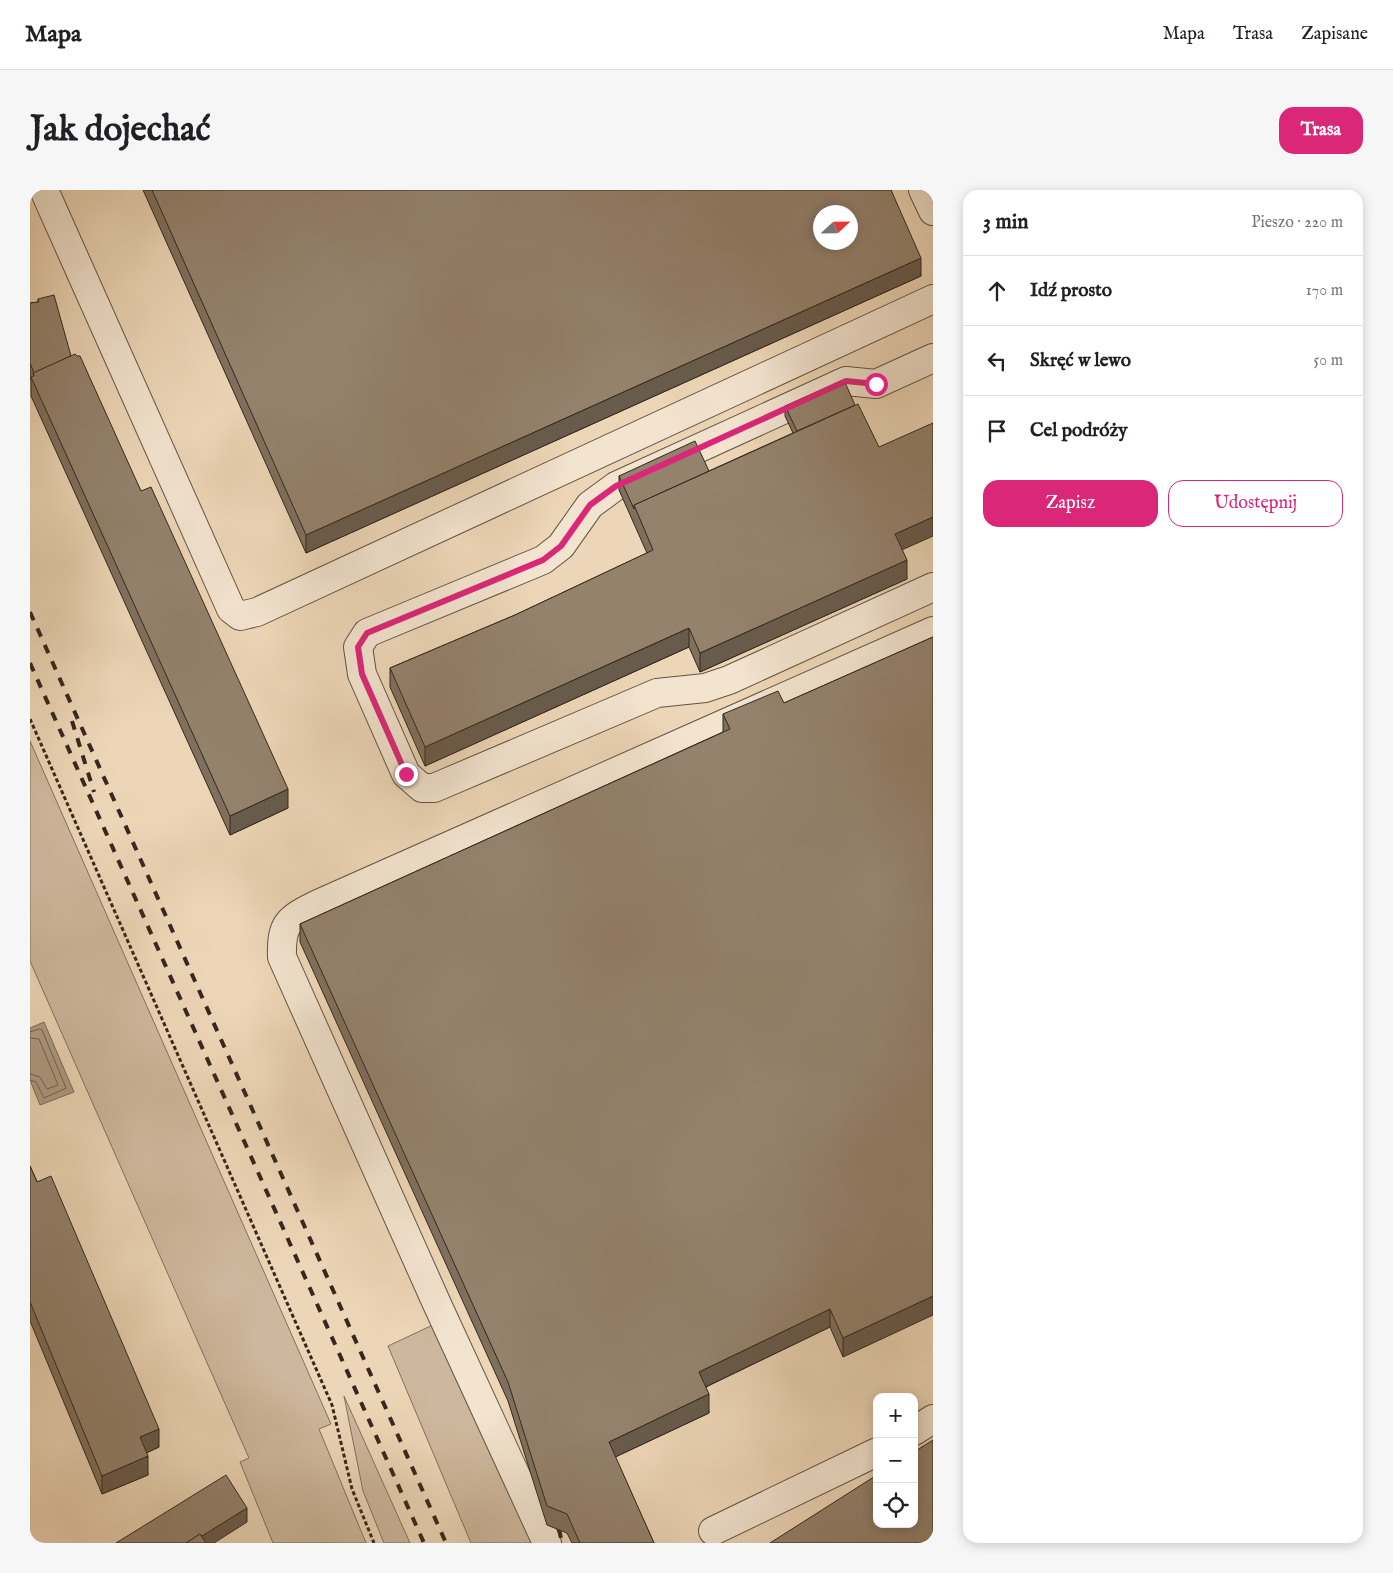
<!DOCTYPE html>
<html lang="pl">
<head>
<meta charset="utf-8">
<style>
  body { margin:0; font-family:"IM FELL English",serif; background:#f6f6f6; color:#202124 }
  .controls { position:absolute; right:15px; bottom:15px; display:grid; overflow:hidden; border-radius:10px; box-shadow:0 2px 12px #0003 }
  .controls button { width:45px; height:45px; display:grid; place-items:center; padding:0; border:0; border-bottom:1px solid #e0e0e0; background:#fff; color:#202124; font:25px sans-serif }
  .compass { position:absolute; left:783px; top:15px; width:45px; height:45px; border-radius:50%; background:#fff; box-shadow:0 2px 12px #0003; rotate:68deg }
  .stop { position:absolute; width:15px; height:15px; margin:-11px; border:4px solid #db2777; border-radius:50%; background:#fff }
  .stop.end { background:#db2777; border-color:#fff; box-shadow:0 1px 5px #0008 }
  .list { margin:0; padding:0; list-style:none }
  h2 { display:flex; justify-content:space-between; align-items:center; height:65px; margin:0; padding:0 20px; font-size:21px }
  h2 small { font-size:16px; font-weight:400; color:#757577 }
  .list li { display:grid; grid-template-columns:32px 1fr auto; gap:15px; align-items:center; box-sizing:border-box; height:70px; padding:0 20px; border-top:1px solid #e0e0e0 }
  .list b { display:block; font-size:19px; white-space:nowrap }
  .list em { font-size:16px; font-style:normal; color:#757577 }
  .actions { display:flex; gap:10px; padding:15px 20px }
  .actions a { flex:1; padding:11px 0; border:1px solid #db2777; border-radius:15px; text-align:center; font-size:18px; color:#db2777 }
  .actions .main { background:#db2777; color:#fff }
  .icon { flex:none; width:28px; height:28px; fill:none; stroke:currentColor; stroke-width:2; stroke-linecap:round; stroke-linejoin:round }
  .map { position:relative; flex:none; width:903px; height:1353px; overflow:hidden; border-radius:15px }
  header { display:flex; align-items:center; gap:30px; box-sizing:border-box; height:70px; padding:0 25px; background:#fff; border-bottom:1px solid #e0e0e0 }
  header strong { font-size:24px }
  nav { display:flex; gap:28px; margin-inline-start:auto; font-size:18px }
  .intro { display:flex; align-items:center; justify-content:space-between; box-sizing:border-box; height:120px; padding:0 30px }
  h1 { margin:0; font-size:35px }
  .button { padding:12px 22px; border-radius:15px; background:#db2777; color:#fff; font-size:18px; font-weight:700 }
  main { display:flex; gap:30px; padding:0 30px }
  aside { flex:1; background:#fff; border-radius:15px; box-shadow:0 2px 12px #0003 }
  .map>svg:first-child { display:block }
  .green { fill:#ceb89d; stroke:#81705c }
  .water { fill:#ae9b82; stroke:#7d6d59 }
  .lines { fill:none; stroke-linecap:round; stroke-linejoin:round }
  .shore { stroke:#71624f; stroke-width:1 }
  .minor-casing { stroke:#625443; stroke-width:30 }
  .path { stroke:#34281c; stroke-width:3; stroke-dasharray:4 2.5; stroke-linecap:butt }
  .minor { stroke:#f3e4d0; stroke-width:28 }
  .rail { stroke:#34281c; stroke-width:4; stroke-dasharray:9 9; stroke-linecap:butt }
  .wall { fill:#7f705e; stroke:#34281c }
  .shaded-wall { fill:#685b4c; stroke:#34281c }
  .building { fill:#94826d; stroke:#34281c; fill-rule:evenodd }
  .route { stroke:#db2777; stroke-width:6 }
</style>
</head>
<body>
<header>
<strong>Mapa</strong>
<nav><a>Mapa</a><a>Trasa</a><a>Zapisane</a></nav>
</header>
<div class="intro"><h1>Jak dojechać</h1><a class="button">Trasa</a></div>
<main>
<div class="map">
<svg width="903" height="1353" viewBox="0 0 903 1353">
  <rect width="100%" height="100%" fill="#edd6b7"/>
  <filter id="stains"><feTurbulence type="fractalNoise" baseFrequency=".004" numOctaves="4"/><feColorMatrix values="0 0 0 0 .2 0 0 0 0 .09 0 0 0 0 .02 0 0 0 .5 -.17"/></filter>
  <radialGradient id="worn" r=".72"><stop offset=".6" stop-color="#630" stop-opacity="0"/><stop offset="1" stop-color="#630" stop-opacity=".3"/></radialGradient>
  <g class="green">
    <path d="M 0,551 L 301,1234 L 289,1239 L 336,1353 L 243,1353 L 210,1272 L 219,1268 L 0,771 Z"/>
    <path d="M 405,1134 L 434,1204 L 502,1353 L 441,1353 L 358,1156 Z"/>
    <path d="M 314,1206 L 380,1353 L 354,1353 L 333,1301 Z"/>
  </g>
  <path class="water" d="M 14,832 L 44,902 L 10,915 L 0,890 L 0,838 Z"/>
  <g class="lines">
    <g class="shore">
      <path d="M 0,842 L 9,839 L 12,840 L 36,898 L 14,908 L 6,892 L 0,890"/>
      <path d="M 0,848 L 9,849 L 28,895 L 17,899 L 10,887 L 0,884"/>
    </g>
    <g class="minor-casing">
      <g id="minor">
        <path d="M 14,0 L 201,419 L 210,426 L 227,422 L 903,109"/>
        <path d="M 893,0 L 903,21"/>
        <path d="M 903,168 L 846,194 L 816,191 L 586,296 L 560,315 L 531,356 L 513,370 L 337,443 L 328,457 L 332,484 L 376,584 L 392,598 L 404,598 L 627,503 L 675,498 L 699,490 L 903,397"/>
        <path d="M 884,1241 L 903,1229"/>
        <path d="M 683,1341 L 847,1262"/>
        <path d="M 517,1353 L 407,1114 L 252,767 C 251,733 258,729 288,714 L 903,441"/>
      </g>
    </g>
    <path class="path" d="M 0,529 L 302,1215 L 322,1299 L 344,1353"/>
    <use href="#minor" class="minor"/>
    <g class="rail">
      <path d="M 0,422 L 416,1353"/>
      <path d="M 0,473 L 394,1353"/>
      <path d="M 42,531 L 64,602"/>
      <path d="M 529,1339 L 532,1353"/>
    </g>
  </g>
  <g class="wall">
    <path d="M 113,0 L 861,0 L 891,86 L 276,363 Z"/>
    <path d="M 8,109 L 41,166 L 111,301 L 258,618 L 200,645 L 1,206 L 1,191 L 0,188 L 0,113 L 8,112 Z"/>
    <path d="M 755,216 L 872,360 L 877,389 L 670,482 L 659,457 L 395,576 L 360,497 L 360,478 L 485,425 L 617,363 L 589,300 L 589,286 L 679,281 L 763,243 L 755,226 Z"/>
    <path d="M 903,447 L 813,1167 L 800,1137 L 676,1197 L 679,1223 L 585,1267 L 624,1353 L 542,1353 L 537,1343 L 517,1335 L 478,1211 L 270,752 L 270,734 L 693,542 L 693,524 L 754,513 Z"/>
    <path d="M 0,976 L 129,1257 L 116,1263 L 118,1285 L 72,1304 L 0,1131 Z"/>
  </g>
  <g class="shaded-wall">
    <path d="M 891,68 L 891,86 L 276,363 L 276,345 Z"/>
    <path d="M 903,327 L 903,346 L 865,363 L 865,344 Z"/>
    <path d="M 877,370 L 877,389 L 670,482 L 670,463 Z"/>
    <path d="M 659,438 L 659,457 L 395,576 L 395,557 Z"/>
    <path d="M 258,599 L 258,618 L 200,645 L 200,626 Z"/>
    <path d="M 903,1106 L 903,1125 L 813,1167 L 813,1148 Z"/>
    <path d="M 800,1119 L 800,1137 L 669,1200 L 669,1182 Z"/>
    <path d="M 679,1204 L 679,1223 L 579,1270 L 579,1252 Z"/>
    <path d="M 129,1239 L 129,1257 L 110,1266 L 110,1247 Z"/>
    <path d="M 118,1266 L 118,1285 L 72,1304 L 72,1286 Z"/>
    <path d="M 217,1318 L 217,1332 L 184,1353 L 160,1353 Z"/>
  </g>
  <g class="building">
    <path d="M 122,0 L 861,0 L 891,68 L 276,345 ZM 790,22 L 820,22 L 820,52 L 790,52 Z"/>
    <path d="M 24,105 L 41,166 L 4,183 L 0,173 L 0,113 L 9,112 L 8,109 Z"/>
    <path d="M 45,164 L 47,166 L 50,166 L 111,301 L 121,297 L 258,599 L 200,626 L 1,187 L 4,186 L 3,183 Z"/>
    <path d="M 814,190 L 825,215 L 767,241 L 755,216 Z"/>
    <path d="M 828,214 L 849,257 L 903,233 L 903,327 L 865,344 L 877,370 L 670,463 L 659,438 L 395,557 L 360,478 L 485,425 L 623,360 L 604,315 Z"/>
    <path d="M 665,251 L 679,281 L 604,315 L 604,319 L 589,286 Z"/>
    <path d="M 903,447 L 903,1106 L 813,1148 L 800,1119 L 669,1182 L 679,1204 L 579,1252 L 624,1353 L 550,1353 L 537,1324 L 517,1316 L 478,1192 L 270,734 L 700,539 L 693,524 L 748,501 L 754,513 Z"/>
    <path d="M 0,976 L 7,992 L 21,986 L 129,1239 L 110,1247 L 118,1266 L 72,1286 L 0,1112 Z"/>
    <path d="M 903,1250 L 903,1353 L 740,1353 L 847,1285 L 847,1334 L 884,1334 L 884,1262 Z"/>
    <path d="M 196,1285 L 217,1318 L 172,1346 L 170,1344 L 156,1353 L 86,1353 Z"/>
    <path d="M 170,1344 L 176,1353 L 156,1353 Z"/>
  </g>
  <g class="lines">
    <path class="route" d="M 376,584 L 332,484 L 328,457 L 337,443 L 513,370 L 531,356 L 560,315 L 586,296 L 816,191 L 846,194"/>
  </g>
  <rect width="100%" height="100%" filter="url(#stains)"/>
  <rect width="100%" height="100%" fill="url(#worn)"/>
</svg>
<div class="controls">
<button>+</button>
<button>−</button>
<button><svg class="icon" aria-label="locate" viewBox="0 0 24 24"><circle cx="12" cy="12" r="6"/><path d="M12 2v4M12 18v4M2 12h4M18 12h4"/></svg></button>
</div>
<svg class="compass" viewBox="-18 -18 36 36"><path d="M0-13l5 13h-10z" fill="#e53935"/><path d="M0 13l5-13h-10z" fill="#757577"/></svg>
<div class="stop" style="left:846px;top:194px"></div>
<div class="stop end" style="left:376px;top:584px"></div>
</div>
<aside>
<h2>3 min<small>Pieszo · 220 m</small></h2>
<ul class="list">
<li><svg class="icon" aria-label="ahead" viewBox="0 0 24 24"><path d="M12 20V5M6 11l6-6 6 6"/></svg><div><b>Idź prosto</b></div><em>170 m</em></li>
<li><svg class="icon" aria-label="left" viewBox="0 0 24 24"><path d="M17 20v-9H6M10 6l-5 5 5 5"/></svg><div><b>Skręć w lewo</b></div><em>50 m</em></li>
<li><svg class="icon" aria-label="arrive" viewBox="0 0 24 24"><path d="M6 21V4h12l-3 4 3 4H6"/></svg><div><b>Cel podróży</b></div></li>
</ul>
<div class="actions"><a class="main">Zapisz</a><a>Udostępnij</a></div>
</aside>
</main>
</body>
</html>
